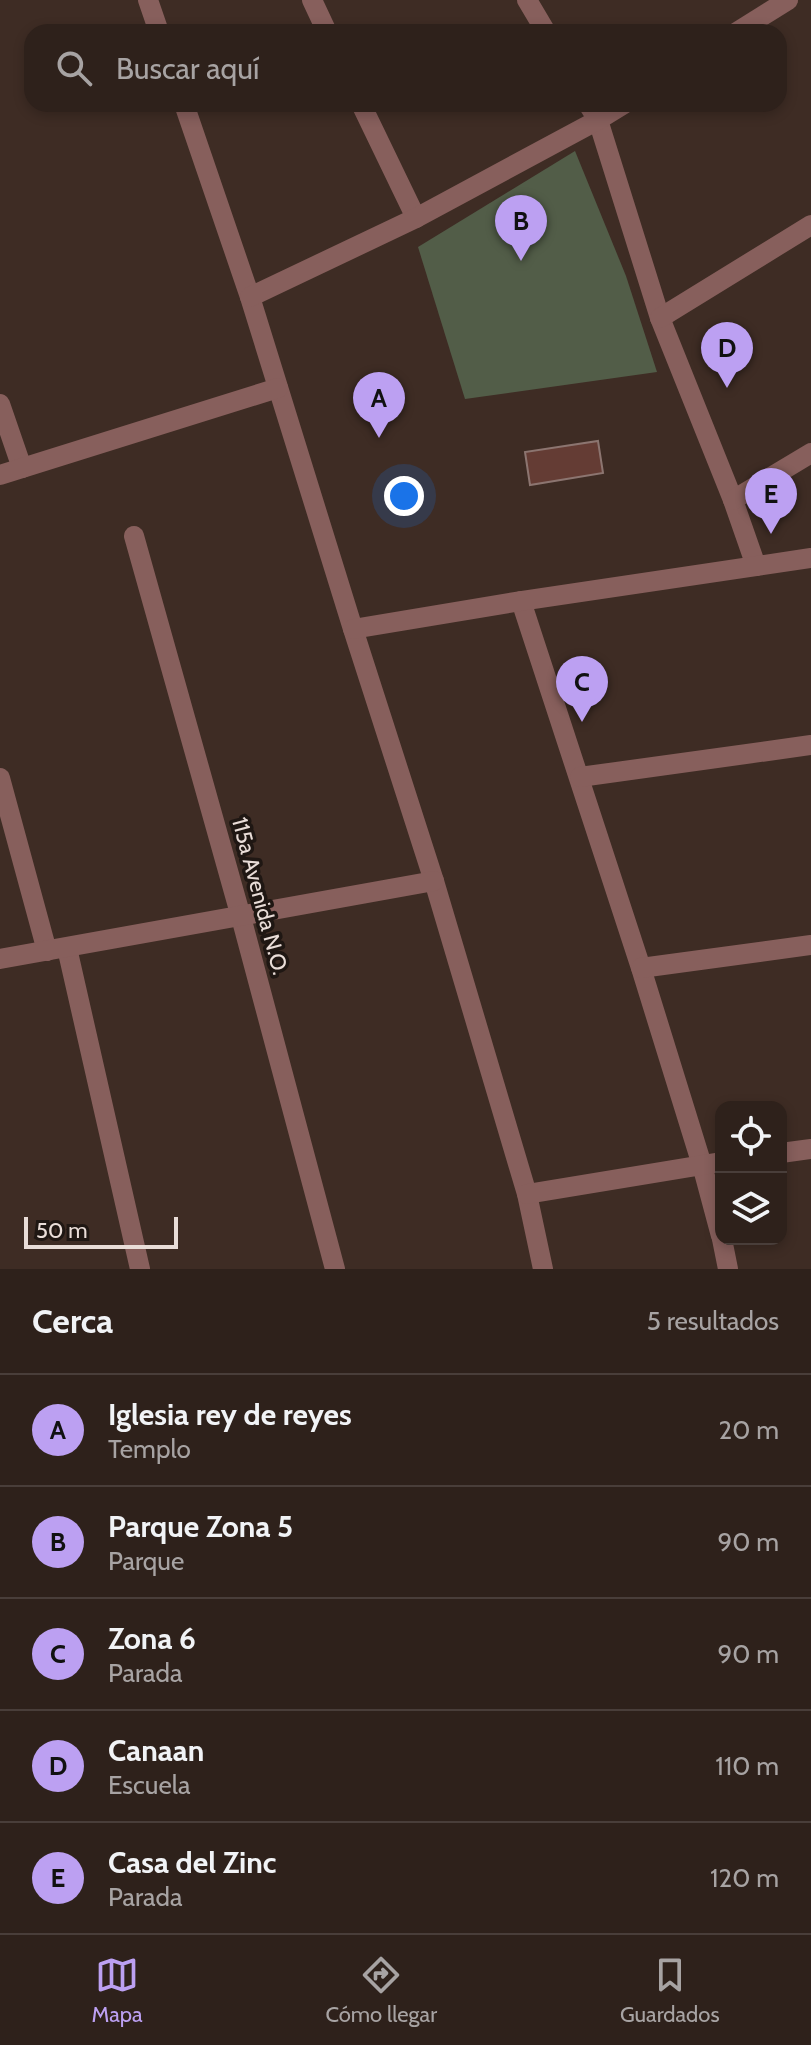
<!DOCTYPE html>
<html lang="es">
<head>
<meta charset="utf-8">
<style>
  body { margin:0; font-family:Cabin,sans-serif; background:#362924; color:#f1f3f6 }
  .controls { position:absolute; right:24px; bottom:24px; display:grid; overflow:hidden; border-radius:16px; box-shadow:0 4px 12px #0003 }
  .controls button { width:72px; height:72px; display:grid; place-items:center; padding:0; border:0; border-bottom:2px solid #493e3a; background:#2e211b; color:#f1f3f6; font:40px sans-serif }
  .scale { position:absolute; left:24px; bottom:20px; width:154px; box-sizing:border-box; padding-left:8px; border:4px solid #e9ddd8; border-top:0; font-size:22px; line-height:28px; white-space:nowrap; color:#e9ddd8; -webkit-text-stroke:6px #1f1713; paint-order:stroke }
  .you { position:absolute; left:404px; top:496px; width:28px; height:28px; margin:-20px; border:6px solid #fff; border-radius:50%; background:#1a73e8; box-shadow:0 0 0 12px #1a73e833 }
  .badge { display:grid; place-items:center; width:52px; height:52px; border-radius:50%; background:#bca0f2; color:#111; font-size:26px; font-weight:700 }
  .pin { position:absolute; translate:-50% -66px; filter:drop-shadow(0 2px 4px #0008) }
  .pin::after { content:''; position:absolute; top:42px; width:28px; height:24px; background:inherit; clip-path:polygon(0 0,100% 0,50% 100%) }
  .list { margin:0; padding:0; list-style:none }
  h2 { display:flex; justify-content:space-between; align-items:center; height:104px; margin:0; padding:0 32px; font-size:34px }
  h2 small { font-size:26px; font-weight:400; color:#a7a3a3 }
  .list li { display:grid; grid-template-columns:52px 1fr auto; gap:24px; align-items:center; box-sizing:border-box; height:112px; padding:0 32px; border-top:2px solid #493e3a }
  .list b { display:block; font-size:30px; white-space:nowrap }
  .list p { margin:0; font-size:26px; white-space:nowrap; color:#a7a3a3 }
  .list em { font-size:26px; font-style:normal; color:#a7a3a3 }
  .icon { flex:none; width:44px; height:44px; fill:none; stroke:currentColor; stroke-width:2; stroke-linecap:round; stroke-linejoin:round }
  .map { position:relative; flex:none; width:811px; height:1269px; overflow:hidden }
  .search { position:absolute; background:#2e211b; box-shadow:0 4px 12px #0003; left:24px; right:24px; top:24px; height:88px; display:flex; align-items:center; gap:20px; box-sizing:border-box; padding:0 28px; border-radius:24px; color:#a7a3a3; font-size:30px }
  .sheet { height:664px; background:#2e211b }
  nav { display:flex; justify-content:space-around; align-items:center; box-sizing:border-box; height:112px; border-top:2px solid #493e3a; background:#2e211b; font-size:22px; color:#a7a3a3 }
  nav a { display:grid; justify-items:center; gap:4px }
  nav .on { color:#bca0f2 }
  .map>svg:first-child { display:block }
  .green { fill:#525d48 }
  .building { fill:#643c34; stroke:#8c7570; stroke-width:2 }
  .lines { fill:none; stroke-linecap:round; stroke-linejoin:round }
  .minor { stroke:#875f5c; stroke-width:20 }
  .labels { text-anchor:middle; dominant-baseline:central; stroke-width:7; stroke-linejoin:round; paint-order:stroke }
  .street-label { font-size:22px; fill:#e9ddd8; stroke:#1f1713 }
</style>
</head>
<body>
<div class="map">
<svg width="811" height="1269" viewBox="0 0 811 1269">
  <rect width="100%" height="100%" fill="#3e2c24"/>
  <path class="green" d="M 575,151 L 626,276 L 657,372 L 465,399 L 418,247 Z"/>
  <path class="building" d="M 598,441 L 603,473 L 530,485 L 525,452 Z"/>
  <g class="lines">
    <g class="minor">
      <path d="M 148,0 L 159,32"/>
      <path d="M 312,0 L 327,32"/>
      <path d="M 527,0 L 546,32"/>
      <path d="M 737,32 L 788,0"/>
      <path d="M 184,104 L 250,297 L 353,629 L 434,881 L 527,1194 L 543,1269"/>
      <path d="M 361,104 L 416,218"/>
      <path d="M 588,104 L 598,120 L 660,318 L 733,500 L 756,566"/>
      <path d="M 250,297 L 416,218 L 598,120 L 624,104"/>
      <path d="M 660,318 L 811,225"/>
      <path d="M 0,404 L 22,468"/>
      <path d="M 0,475 L 278,388"/>
      <path d="M 733,500 L 811,453"/>
      <path d="M 134,536 L 241,917 L 335,1269"/>
      <path d="M 521,601 L 641,968 L 702,1165 L 721,1236"/>
      <path d="M 353,629 L 521,601 L 811,558"/>
      <path d="M 580,777 L 811,745"/>
      <path d="M 0,778 L 47,951"/>
      <path d="M 67,948 L 140,1269"/>
      <path d="M 0,959 L 434,881"/>
      <path d="M 641,968 L 811,945"/>
      <path d="M 781,1153 L 811,1149"/>
      <path d="M 527,1194 L 721,1162"/>
      <path d="M 722,1239 L 728,1269"/>
    </g>
  </g>
  <g class="labels">
    <g class="street-label">
      <text transform="translate(260 896) rotate(75)">115a Avenida N.O.</text>
    </g>
  </g>
</svg>
<div class="controls">
<button><svg class="icon" aria-label="locate" viewBox="0 0 24 24"><circle cx="12" cy="12" r="6"/><path d="M12 2v4M12 18v4M2 12h4M18 12h4"/></svg></button>
<button><svg class="icon" aria-label="layers" viewBox="0 0 24 24"><path d="M12 4l9 5-9 5-9-5zM3 14l9 5 9-5"/></svg></button>
</div>
<div class="scale">50 m</div>
<div class="you"></div>
<div class="pin badge" style="left:379px;top:438px">A</div>
<div class="pin badge" style="left:521px;top:261px">B</div>
<div class="pin badge" style="left:582px;top:722px">C</div>
<div class="pin badge" style="left:727px;top:388px">D</div>
<div class="pin badge" style="left:771px;top:534px">E</div>
<div class="search"><svg class="icon" aria-label="search" viewBox="0 0 24 24"><circle cx="10" cy="10" r="6"/><path d="M15 15l6 6"/></svg>Buscar aquí</div>
</div>
<section class="sheet">
<h2>Cerca<small>5 resultados</small></h2>
<ul class="list">
<li><span class="badge">A</span><div><b>Iglesia rey de reyes</b><p>Templo</p></div><em>20 m</em></li>
<li><span class="badge">B</span><div><b>Parque Zona 5</b><p>Parque</p></div><em>90 m</em></li>
<li><span class="badge">C</span><div><b>Zona 6</b><p>Parada</p></div><em>90 m</em></li>
<li><span class="badge">D</span><div><b>Canaan</b><p>Escuela</p></div><em>110 m</em></li>
<li><span class="badge">E</span><div><b>Casa del Zinc</b><p>Parada</p></div><em>120 m</em></li>
</ul>
</section>
<nav>
<a class="on"><svg class="icon" aria-label="map" viewBox="0 0 24 24"><path d="M3 6l6-2 6 2 6-2v14l-6 2-6-2-6 2zM9 4v14M15 6v14"/></svg>Mapa</a>
<a><svg class="icon" aria-label="directions" viewBox="0 0 24 24"><path d="M12 3l9 9-9 9-9-9zM9 14v-3h6M13 9l2 2-2 2"/></svg>Cómo llegar</a>
<a><svg class="icon" aria-label="saved" viewBox="0 0 24 24"><path d="M7 4h10v16l-5-4-5 4z"/></svg>Guardados</a>
</nav>
</body>
</html>
